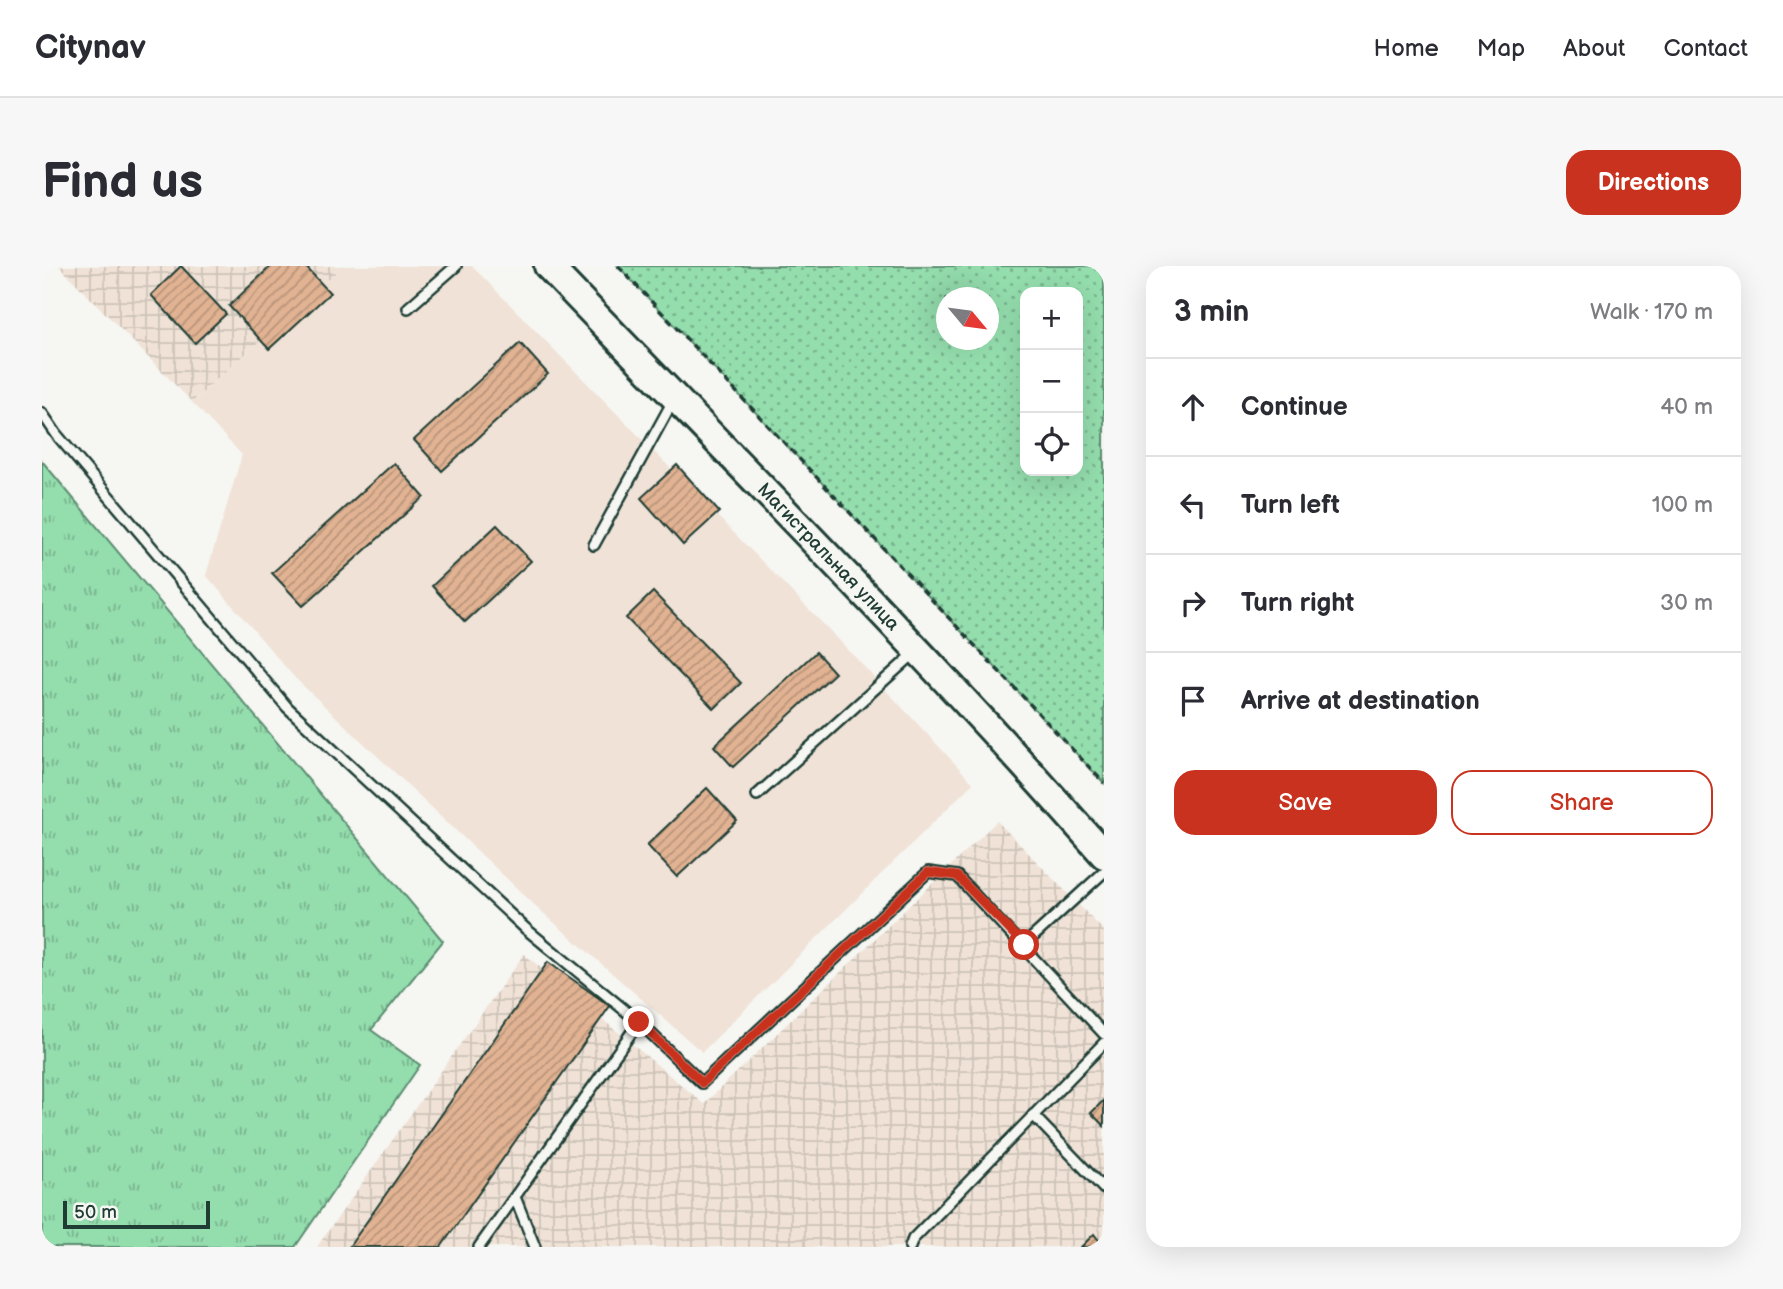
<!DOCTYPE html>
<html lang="en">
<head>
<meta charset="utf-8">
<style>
  body { margin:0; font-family:"Balsamiq Sans",sans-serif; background:#f7f7f7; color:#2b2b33 }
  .controls { position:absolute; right:21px; top:21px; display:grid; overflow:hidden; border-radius:14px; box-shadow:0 7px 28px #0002 }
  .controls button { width:63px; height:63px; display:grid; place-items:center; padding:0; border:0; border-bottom:2px solid #e1e1e2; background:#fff; color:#2b2b33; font:35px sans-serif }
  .compass { position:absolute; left:894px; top:21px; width:63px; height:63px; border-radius:50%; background:#fff; box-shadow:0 7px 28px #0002; rotate:119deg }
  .scale { position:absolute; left:21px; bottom:18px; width:147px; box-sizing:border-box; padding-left:7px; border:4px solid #1f3d34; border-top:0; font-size:19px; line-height:24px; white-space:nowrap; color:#1f3d34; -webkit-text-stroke:5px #f6f6f2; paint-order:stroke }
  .stop { position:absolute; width:21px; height:21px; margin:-16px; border:5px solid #c8321e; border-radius:50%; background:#fff }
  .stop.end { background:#c8321e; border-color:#fff; box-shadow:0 2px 7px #0008 }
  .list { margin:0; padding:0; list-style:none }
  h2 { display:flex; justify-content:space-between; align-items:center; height:91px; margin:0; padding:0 28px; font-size:30px }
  h2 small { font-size:23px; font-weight:400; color:#7c7c81 }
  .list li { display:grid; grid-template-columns:46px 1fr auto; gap:21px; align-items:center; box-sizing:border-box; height:98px; padding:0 28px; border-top:2px solid #e1e1e2 }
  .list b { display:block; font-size:26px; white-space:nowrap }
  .list em { font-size:23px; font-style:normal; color:#7c7c81 }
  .actions { display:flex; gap:14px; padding:21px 28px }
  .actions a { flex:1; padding:16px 0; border:2px solid #c8321e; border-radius:21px; text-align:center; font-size:24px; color:#c8321e }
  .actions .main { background:#c8321e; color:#fff }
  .icon { flex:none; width:38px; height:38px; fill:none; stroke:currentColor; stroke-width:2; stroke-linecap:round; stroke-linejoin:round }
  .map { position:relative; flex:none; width:1062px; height:981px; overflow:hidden; border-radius:21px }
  header { display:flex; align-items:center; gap:42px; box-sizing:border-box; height:98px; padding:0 35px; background:#fff; border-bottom:2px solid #e1e1e2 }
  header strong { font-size:33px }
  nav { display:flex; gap:38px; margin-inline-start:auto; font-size:24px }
  .intro { display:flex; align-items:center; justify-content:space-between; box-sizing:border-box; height:168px; padding:0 42px }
  h1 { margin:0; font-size:49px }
  .button { padding:18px 32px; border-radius:21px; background:#c8321e; color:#fff; font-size:24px; font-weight:700 }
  main { display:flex; gap:42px; padding:0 42px }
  aside { flex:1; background:#fff; border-radius:21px; box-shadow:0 7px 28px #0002 }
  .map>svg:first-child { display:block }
  .built { fill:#f0e2d6 }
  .industrial { fill:url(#industrial-grid) }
  .grass { fill:url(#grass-dots); stroke:#5a8d70; stroke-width:2; fill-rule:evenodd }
  .park { fill:url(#park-tufts); stroke:#5a8d70; stroke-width:2 }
  .building { fill:url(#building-hatch); stroke:#1f3d34; stroke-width:2 }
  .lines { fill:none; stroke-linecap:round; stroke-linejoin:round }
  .lane-casing { stroke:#1f3d34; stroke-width:14 }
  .secondary-casing { stroke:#1f3d34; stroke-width:32 }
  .path { stroke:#1f3d34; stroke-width:3.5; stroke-dasharray:7 5; stroke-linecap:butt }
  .lane { stroke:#f6f6f2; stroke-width:9 }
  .secondary { stroke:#f6f6f2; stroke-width:26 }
  .route { stroke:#c8321e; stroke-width:9 }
  .labels { text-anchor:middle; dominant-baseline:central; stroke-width:5; stroke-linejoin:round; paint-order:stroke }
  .street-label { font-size:19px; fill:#1f3d34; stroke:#f6f6f2 }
</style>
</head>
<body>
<header>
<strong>Citynav</strong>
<nav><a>Home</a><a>Map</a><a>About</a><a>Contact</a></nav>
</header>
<div class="intro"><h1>Find us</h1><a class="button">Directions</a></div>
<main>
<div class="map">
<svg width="1062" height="981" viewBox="0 0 1062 981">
  <defs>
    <pattern id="industrial-grid" width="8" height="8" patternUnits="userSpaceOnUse" patternTransform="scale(1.75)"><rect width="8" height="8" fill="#f0e2d6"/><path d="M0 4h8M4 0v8" fill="none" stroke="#cdc3b8"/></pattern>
    <pattern id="grass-dots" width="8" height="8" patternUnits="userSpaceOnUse" patternTransform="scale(1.75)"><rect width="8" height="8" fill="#94ddad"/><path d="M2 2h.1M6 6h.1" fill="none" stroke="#78b48e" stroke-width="1.8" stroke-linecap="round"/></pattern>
    <pattern id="park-tufts" width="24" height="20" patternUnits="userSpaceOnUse" patternTransform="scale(1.75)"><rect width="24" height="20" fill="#94ddad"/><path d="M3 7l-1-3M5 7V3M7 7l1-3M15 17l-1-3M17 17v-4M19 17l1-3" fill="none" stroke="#78b48e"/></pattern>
    <pattern id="building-hatch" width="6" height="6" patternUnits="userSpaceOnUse" patternTransform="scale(1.75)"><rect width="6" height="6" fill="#e2b393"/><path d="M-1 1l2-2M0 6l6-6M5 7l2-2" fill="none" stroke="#b79379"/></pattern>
  </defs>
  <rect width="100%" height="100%" fill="#f6f6f2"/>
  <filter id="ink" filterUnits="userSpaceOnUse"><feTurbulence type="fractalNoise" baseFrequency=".0143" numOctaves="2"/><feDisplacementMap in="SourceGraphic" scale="14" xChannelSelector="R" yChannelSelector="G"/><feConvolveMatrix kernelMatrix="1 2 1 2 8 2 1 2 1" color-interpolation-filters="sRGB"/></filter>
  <g filter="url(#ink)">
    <path class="built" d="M 300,0 L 430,0 L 794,371 L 931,517 L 660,786 L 499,645 L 253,412 L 164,309 L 200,189 L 150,136 Z"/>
    <g class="industrial">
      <path d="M 17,0 L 301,0 L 150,136 Z"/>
      <path d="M 955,555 L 1062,665 L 1062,981 L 275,981 L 482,688 L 662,838 Z"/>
    </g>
    <path class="grass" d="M 576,0 L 1062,0 L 1062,517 ZM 983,26 L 1036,26 L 1036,205 L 983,205 ZM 904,32 L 946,32 L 946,74 L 904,74 Z"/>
    <path class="park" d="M 0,195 L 401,675 L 329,764 L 378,799 L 253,981 L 0,981 Z"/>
    <g class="building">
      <path d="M 139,0 L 184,48 L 153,77 L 109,29 Z"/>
      <path d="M 229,0 L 263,0 L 288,27 L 227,83 L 187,40 Z"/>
      <path d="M 478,77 L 506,108 L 400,205 L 372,174 Z"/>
      <path d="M 352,197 L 382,231 L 261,340 L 230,307 Z"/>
      <path d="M 635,199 L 677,246 L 641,279 L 599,232 Z"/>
      <path d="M 455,259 L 489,295 L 423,356 L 390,320 Z"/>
      <path d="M 611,326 L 699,417 L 672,443 L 584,352 Z"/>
      <path d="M 774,386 L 793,407 L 691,501 L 672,480 Z"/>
      <path d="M 665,522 L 695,555 L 635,611 L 605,579 Z"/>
      <path d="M 506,696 L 568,740 L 399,981 L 307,981 Z"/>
      <path d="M 1062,834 L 1062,860 L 1049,847 Z"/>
      <path d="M 1052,968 L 1062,981 L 1039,981 Z"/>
    </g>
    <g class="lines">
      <g class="lane-casing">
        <g id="lane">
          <path d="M 366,42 L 414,0"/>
          <path d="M 0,147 L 15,169 L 245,441 L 484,663 L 597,756 L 660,817 L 886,606 L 915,610 L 1062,768"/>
          <path d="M 552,279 L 632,133"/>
          <path d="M 715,529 L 875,385"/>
          <path d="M 982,679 L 1062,606"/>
          <path d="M 991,849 L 1062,923"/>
          <path d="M 473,931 L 493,981"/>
          <path d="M 437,981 L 597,756"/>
          <path d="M 868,981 L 871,973 L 1062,777"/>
        </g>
      </g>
      <g class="secondary-casing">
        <g id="secondary">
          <path id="s1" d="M 506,0 C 693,195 884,386 1062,589"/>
        </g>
      </g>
      <path class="path" d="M 576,0 L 1062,517"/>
      <use href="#lane" class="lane"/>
      <use href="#secondary" class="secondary"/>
    </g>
  </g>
  <g class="lines" filter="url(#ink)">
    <path class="route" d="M 597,756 L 660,817 L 886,606 L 915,610 L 982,679"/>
  </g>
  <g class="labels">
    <g class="street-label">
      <text stroke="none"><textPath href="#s1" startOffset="404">Магистральная улица</textPath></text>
    </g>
  </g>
</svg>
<div class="controls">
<button>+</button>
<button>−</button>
<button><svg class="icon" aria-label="locate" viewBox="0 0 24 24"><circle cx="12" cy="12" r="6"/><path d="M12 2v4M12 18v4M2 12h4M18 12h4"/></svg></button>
</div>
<svg class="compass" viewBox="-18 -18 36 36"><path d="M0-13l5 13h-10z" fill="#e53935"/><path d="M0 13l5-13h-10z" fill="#7c7c81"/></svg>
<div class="scale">50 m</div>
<div class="stop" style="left:982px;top:679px"></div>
<div class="stop end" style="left:597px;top:756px"></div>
</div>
<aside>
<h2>3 min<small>Walk · 170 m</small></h2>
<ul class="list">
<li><svg class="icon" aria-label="ahead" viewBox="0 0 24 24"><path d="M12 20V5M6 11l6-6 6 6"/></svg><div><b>Continue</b></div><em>40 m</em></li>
<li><svg class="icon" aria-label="left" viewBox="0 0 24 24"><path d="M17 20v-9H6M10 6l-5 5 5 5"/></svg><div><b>Turn left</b></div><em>100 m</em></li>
<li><svg class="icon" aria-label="right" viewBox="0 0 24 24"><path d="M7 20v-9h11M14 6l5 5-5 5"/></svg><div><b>Turn right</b></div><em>30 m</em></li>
<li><svg class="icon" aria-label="arrive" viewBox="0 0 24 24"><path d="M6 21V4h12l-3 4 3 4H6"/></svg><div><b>Arrive at destination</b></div></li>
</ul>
<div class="actions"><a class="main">Save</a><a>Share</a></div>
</aside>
</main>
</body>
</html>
